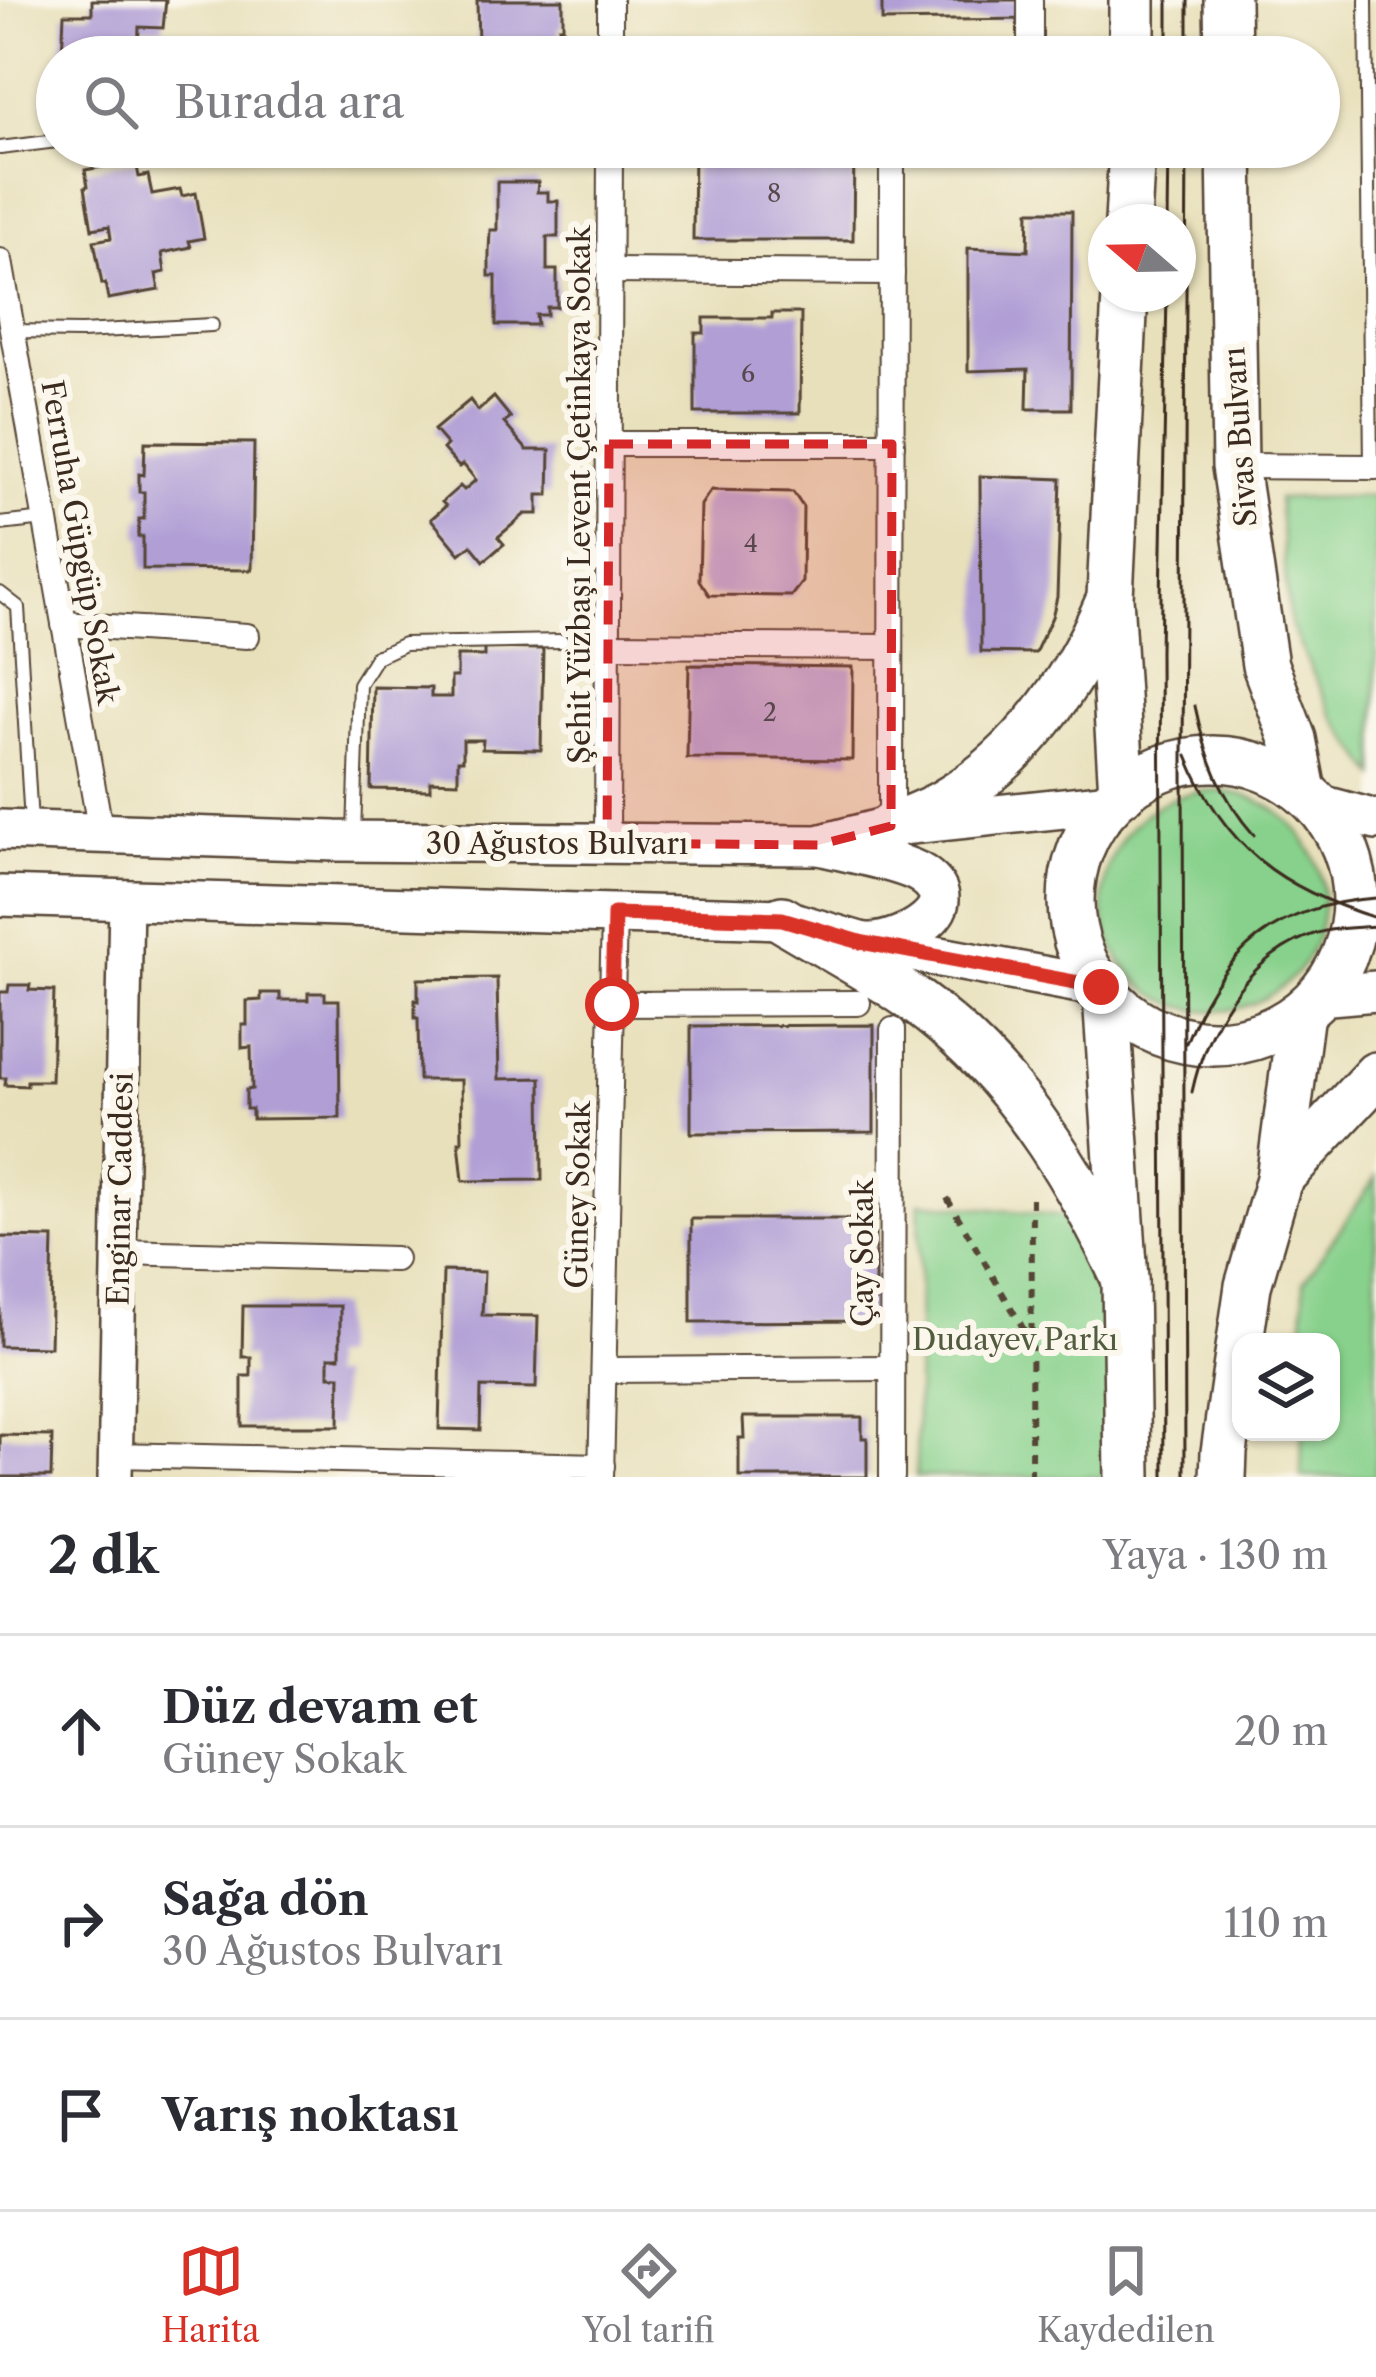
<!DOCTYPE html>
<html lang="tr">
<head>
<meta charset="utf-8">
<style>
  body { margin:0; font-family:"Libre Caslon Text",serif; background:#f2f2f3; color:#2b2b33 }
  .controls { position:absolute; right:36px; bottom:36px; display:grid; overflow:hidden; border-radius:24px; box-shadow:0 3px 9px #0004 }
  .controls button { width:108px; height:108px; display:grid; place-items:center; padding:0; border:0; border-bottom:3px solid #e1e1e2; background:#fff; color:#2b2b33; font:60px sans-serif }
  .compass { position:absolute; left:1088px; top:204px; width:108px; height:108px; border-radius:50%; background:#fff; box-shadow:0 3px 9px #0004; rotate:290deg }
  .stop { position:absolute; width:36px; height:36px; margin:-27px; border:9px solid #d93025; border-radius:50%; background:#fff }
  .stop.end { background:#d93025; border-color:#fff; box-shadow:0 3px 12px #0008 }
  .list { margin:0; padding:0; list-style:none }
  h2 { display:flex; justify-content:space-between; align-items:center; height:156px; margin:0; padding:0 48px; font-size:51px }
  h2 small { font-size:39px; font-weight:400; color:#7c7c81 }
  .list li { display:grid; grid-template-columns:78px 1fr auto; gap:36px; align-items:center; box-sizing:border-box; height:192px; padding:0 48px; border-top:3px solid #e1e1e2 }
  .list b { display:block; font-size:45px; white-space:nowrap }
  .list p { margin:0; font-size:39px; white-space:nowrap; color:#7c7c81 }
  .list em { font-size:39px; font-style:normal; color:#7c7c81 }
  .icon { flex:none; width:66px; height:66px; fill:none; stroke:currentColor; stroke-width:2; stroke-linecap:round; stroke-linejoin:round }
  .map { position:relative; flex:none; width:1376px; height:1477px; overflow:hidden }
  .search { position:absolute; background:#fff; box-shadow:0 3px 9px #0004; left:36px; right:36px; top:36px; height:132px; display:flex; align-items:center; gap:30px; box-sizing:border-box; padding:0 42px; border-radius:66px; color:#7c7c81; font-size:45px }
  .sheet { height:732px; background:#fff }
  nav { display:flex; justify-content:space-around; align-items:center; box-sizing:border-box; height:168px; border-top:3px solid #e1e1e2; background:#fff; font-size:33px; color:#7c7c81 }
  nav a { display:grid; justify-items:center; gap:6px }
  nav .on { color:#d93025 }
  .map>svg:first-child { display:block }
  .green { fill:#88d18c; stroke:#627e55; stroke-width:3 }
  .building { fill:#b09ed5 }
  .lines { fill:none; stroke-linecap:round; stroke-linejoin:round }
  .lane-casing { stroke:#554536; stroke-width:16 }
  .street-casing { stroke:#554536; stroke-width:28 }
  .secondary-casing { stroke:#554536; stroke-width:38 }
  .primary-casing { stroke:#554536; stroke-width:44 }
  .highway-casing { stroke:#554536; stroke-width:50 }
  .path { stroke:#554536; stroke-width:6; stroke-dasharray:9 9; stroke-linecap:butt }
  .lane { stroke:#fff; stroke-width:12 }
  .street { stroke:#fff; stroke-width:24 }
  .secondary { stroke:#fff; stroke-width:33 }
  .primary { stroke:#fff; stroke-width:39 }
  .highway { stroke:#fff; stroke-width:45 }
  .tram { stroke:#3b2a1e; stroke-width:3 }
  .route { stroke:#d93025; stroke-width:15 }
  .marked { fill:#d62828; fill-opacity:0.2; stroke:#d62828; stroke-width:9; stroke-dasharray:24 15; stroke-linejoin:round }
  .labels { text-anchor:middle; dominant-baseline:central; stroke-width:12; stroke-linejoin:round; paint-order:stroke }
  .number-label { font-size:24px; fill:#58474c }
  .street-label { font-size:30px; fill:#3b2a1e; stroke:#fbf7ec }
  .park-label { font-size:30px; fill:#525c3f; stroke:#fbf7ec }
</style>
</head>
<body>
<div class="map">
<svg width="1376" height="1477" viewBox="0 0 1376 1477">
  <rect width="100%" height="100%" fill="#fbf7ec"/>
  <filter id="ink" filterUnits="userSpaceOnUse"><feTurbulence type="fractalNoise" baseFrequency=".00833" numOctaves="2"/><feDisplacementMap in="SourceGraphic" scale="24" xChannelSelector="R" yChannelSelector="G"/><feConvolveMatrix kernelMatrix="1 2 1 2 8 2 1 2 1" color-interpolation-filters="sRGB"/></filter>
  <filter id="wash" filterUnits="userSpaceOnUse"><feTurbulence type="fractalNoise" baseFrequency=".004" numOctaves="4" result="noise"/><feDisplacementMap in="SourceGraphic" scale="48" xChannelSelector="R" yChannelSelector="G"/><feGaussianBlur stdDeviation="2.7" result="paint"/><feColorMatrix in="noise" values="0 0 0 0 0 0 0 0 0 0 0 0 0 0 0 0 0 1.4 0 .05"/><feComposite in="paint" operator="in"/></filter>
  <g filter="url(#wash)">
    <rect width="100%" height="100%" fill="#e8e0bb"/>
    <g class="green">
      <path d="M 1376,496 L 1376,776 L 1333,716 L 1290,625 L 1278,499 Z"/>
      <circle cx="1213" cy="901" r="110"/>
      <path d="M 1376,1177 L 1376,1477 L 1301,1477 L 1302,1432 L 1331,1432 L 1331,1342 L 1303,1342 L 1304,1281 Z"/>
      <path d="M 920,1202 L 1086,1218 L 1111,1312 L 1113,1477 L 916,1477 Z"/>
    </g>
    <g id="blocks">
      <g class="building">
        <path d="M 92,0 L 166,0 L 163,28 L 139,27 L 138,51 L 126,51 L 125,57 L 62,57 L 64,14 L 92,14 Z"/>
        <path d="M 477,0 L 563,0 L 563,27 L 559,27 L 559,57 L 483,57 L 483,44 L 478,45 Z"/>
        <path d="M 882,0 L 1025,0 L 1025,19 L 882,21 Z"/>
        <path d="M 694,147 L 854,147 L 853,240 L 693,240 Z"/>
        <path d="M 136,161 L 139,177 L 148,175 L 152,194 L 180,189 L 182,196 L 196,193 L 204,238 L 189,241 L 191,247 L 162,253 L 165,272 L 156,274 L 159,290 L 108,299 L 105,283 L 102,284 L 94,241 L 111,238 L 109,226 L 92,229 L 85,187 L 88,186 L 85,170 Z"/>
        <path d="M 497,182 L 538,182 L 537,192 L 548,192 L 548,201 L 558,201 L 558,237 L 547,237 L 547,270 L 557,270 L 557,307 L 547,307 L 547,315 L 536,315 L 537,325 L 496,325 L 496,276 L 489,276 L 489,253 L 490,230 L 497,230 Z"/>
        <path d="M 1029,211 L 1072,211 L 1071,409 L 1027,409 L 1028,369 L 968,371 L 968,248 L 1028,251 Z"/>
        <path d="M 772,313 L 801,313 L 800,413 L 695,413 L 695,333 L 704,333 L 704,318 L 772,318 Z"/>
        <path d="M 494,397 L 511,418 L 504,423 L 527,450 L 550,450 L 549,495 L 538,495 L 538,514 L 525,514 L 498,537 L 504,544 L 484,561 L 471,545 L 460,554 L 431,519 L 446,506 L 442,502 L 460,486 L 464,490 L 476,480 L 463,464 L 459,467 L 443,449 L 447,445 L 434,430 L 470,400 L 478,411 Z"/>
        <path d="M 145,442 L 254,443 L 252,570 L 143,569 L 143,537 L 138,537 L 139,519 L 144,519 L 144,492 L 139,492 L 139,474 L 144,475 Z"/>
        <path d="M 980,476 L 1061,479 L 1057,597 L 1052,617 L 1035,653 L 981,652 Z"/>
        <path d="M 711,490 L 793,492 L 803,507 L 802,582 L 791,596 L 709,595 L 699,580 L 701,505 Z"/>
        <path d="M 484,648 L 543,649 L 541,750 L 482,749 L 483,740 L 463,740 L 463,760 L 458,760 L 458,782 L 430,781 L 430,790 L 371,789 L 373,687 L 431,688 L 431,697 L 451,697 L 451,677 L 457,677 L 457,656 L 484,656 Z"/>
        <path d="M 689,665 L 853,667 L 852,760 L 687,758 Z"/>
        <path d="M 497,978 L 499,1079 L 541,1078 L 542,1180 L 463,1181 L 459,1142 L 462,1142 L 461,1080 L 419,1080 L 418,1018 L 415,1018 L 415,1000 L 418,1001 L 418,979 Z"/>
        <path d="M 9,985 L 30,985 L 29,990 L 54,991 L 51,1081 L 27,1081 L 27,1086 L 5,1085 L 6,1078 L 0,1078 L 0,992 L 8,992 Z"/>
        <path d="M 261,993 L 280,993 L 280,1000 L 308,1000 L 308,993 L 325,993 L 325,1000 L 339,1000 L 340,1118 L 252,1119 L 252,1109 L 246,1109 L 246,1090 L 252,1089 L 251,1047 L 242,1048 L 242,1025 L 247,1025 L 247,1001 L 261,1000 Z"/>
        <path d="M 874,1025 L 874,1132 L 691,1133 L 691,1026 Z"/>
        <path d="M 691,1219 L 875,1219 L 875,1321 L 691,1322 Z"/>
        <path d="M 0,1237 L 53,1238 L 50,1347 L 0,1346 Z"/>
        <path d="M 443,1271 L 484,1272 L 482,1315 L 538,1316 L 536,1388 L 481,1387 L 480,1430 L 439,1429 Z"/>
        <path d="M 243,1306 L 340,1306 L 340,1357 L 329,1357 L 329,1376 L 340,1376 L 339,1426 L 242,1426 L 242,1376 L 251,1376 L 251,1357 L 242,1357 Z"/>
        <path d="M 743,1417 L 862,1417 L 862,1438 L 867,1438 L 867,1477 L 739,1477 L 739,1438 L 744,1438 Z"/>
        <path d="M 0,1435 L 52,1436 L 51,1477 L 0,1477 Z"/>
      </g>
    </g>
  </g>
  <g filter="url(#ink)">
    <use href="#blocks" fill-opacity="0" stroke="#554536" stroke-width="3"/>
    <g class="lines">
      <g class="lane-casing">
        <g id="lane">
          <path d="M 1366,0 L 1371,467"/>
          <path d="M 214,147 L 223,149"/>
          <path d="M 0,148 L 57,141"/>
          <path d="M 12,331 L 81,332 L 212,325"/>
          <path d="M 0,524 L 45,519"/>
          <path d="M 0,593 L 18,607 L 31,823"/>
          <path d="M 354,834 L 359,684 L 376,657 L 404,644 L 562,641"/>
        </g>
      </g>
      <g class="street-casing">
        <g id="street">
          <path d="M 610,57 L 610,0"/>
          <path d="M 1030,57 L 1030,0"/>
          <path d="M 0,261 L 101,833"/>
          <path d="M 610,271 L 892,273"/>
          <path d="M 609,444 L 892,444"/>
          <path d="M 1235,466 L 1376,467"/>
          <path d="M 64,624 L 247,636"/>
          <path d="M 608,645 L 891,647"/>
          <path d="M 891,826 L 892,147"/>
          <path d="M 607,843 L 610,147"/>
          <path d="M 612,1004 L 858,1003"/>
          <path d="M 119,1252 L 395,1259"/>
          <path d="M 604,1370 L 892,1368"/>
          <path d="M 115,1455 L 602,1466"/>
          <path d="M 601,1477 L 614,914"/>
          <path d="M 892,1477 L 893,1030"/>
        </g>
      </g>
      <g class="secondary-casing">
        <path id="secondary" d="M 115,1477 L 126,900"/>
      </g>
      <g class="primary-casing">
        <g id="primary">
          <path d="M 1317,804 L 1376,820"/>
          <path d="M 0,830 L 336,841 L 818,845 L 891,826 L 1111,803"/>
          <path d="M 820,845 C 845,852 903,861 923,875 C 970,908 902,942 871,943"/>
          <path d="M 0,896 L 782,919 L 860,942 L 1101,987"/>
          <path d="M 1318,996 L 1376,991"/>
        </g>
      </g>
      <g class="highway-casing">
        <g id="highway">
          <path d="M 1132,0 L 1132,57"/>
          <path d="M 1227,0 L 1228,57"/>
          <path d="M 1230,147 L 1235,466 L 1265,665 L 1293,739 L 1303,791"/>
          <path d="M 1128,222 L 1132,147"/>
          <circle cx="1213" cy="901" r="142"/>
          <path d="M 1122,793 L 1110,597 L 1125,294"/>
          <path d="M 891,826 C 908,819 927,812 943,803 C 1019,760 1073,685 1107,605"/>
          <path d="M 782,919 C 836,952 896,982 945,1024 C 1025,1091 1081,1186 1125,1280"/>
          <path d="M 1106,995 L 1125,1280 L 1128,1477"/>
          <path d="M 1279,1179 L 1376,1075"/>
          <path d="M 1223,1477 L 1224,1452 L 1248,1286 L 1279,1179 L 1301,1013"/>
        </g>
      </g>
      <g class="path">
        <path d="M 947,1198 L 1030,1340"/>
        <path d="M 1031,1477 L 1032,1191"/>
      </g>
      <use href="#lane" class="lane"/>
      <use href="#street" class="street"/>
      <use href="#secondary" class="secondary"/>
      <use href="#primary" class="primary"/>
      <use href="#highway" class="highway"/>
      <g class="tram">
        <path d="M 1168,57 L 1168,0"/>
        <path d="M 1188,57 L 1188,0"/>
        <path d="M 1167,222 L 1168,147"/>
        <path d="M 1195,706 C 1205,754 1221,798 1254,835"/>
        <path d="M 1187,756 C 1225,849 1282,889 1376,918"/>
        <path d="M 1186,1043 C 1222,950 1276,905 1376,898"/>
        <path d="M 1192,1092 C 1206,1028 1246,958 1311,935 C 1332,927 1355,928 1376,926"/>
        <path d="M 1164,1477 L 1160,651 L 1167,294"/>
        <path d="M 1185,1477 L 1183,759 L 1187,147"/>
      </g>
    </g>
  </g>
  <g class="lines" filter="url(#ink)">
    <path class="route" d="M 612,1004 L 614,914 L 782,919 L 860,942 L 1101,987"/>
  </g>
  <path class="marked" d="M 609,444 L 892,444 L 891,826 L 818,845 L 607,843 Z"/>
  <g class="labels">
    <g class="number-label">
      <text x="774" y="193">8</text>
      <text x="748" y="373">6</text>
      <text x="751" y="543">4</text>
      <text x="770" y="712">2</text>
    </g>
    <g class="street-label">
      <text transform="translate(1240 437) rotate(-94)">Sivas Bulvarı</text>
      <text transform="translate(579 495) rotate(-90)">Şehit Yüzbaşı Levent Çetinkaya Sokak</text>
      <text transform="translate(80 542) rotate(80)">Ferruha Güpgüp Sokak</text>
      <text x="557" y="843">30 Ağustos Bulvarı</text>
      <text transform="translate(120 1189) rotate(-89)">Enginar Caddesi</text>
      <text transform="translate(578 1195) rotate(-89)">Güney Sokak</text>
      <text transform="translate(862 1253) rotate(-90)">Çay Sokak</text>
    </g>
    <g class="park-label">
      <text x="1015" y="1339">Dudayev Parkı</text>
    </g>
  </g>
</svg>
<div class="controls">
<button><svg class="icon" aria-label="layers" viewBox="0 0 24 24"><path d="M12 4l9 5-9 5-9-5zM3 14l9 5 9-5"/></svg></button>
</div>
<svg class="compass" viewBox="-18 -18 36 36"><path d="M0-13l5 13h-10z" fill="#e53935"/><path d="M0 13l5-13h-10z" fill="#7c7c81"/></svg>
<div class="stop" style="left:612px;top:1004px"></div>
<div class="stop end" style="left:1101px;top:987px"></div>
<div class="search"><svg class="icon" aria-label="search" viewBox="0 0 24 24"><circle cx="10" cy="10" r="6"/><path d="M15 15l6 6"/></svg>Burada ara</div>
</div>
<section class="sheet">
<h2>2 dk<small>Yaya · 130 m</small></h2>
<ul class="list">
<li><svg class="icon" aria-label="ahead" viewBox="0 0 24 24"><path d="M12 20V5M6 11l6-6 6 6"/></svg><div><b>Düz devam et</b><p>Güney Sokak</p></div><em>20 m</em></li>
<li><svg class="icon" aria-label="right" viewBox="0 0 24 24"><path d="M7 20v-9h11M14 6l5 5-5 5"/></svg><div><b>Sağa dön</b><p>30 Ağustos Bulvarı</p></div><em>110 m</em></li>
<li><svg class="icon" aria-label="arrive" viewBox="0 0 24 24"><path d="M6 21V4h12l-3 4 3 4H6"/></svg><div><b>Varış noktası</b></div></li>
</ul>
</section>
<nav>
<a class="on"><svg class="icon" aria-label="map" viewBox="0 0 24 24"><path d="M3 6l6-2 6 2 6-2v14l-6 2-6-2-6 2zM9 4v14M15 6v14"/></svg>Harita</a>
<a><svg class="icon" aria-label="directions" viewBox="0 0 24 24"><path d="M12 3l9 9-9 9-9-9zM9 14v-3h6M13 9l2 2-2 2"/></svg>Yol tarifi</a>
<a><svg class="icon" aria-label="saved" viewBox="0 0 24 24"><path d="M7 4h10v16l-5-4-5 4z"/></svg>Kaydedilen</a>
</nav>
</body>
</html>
